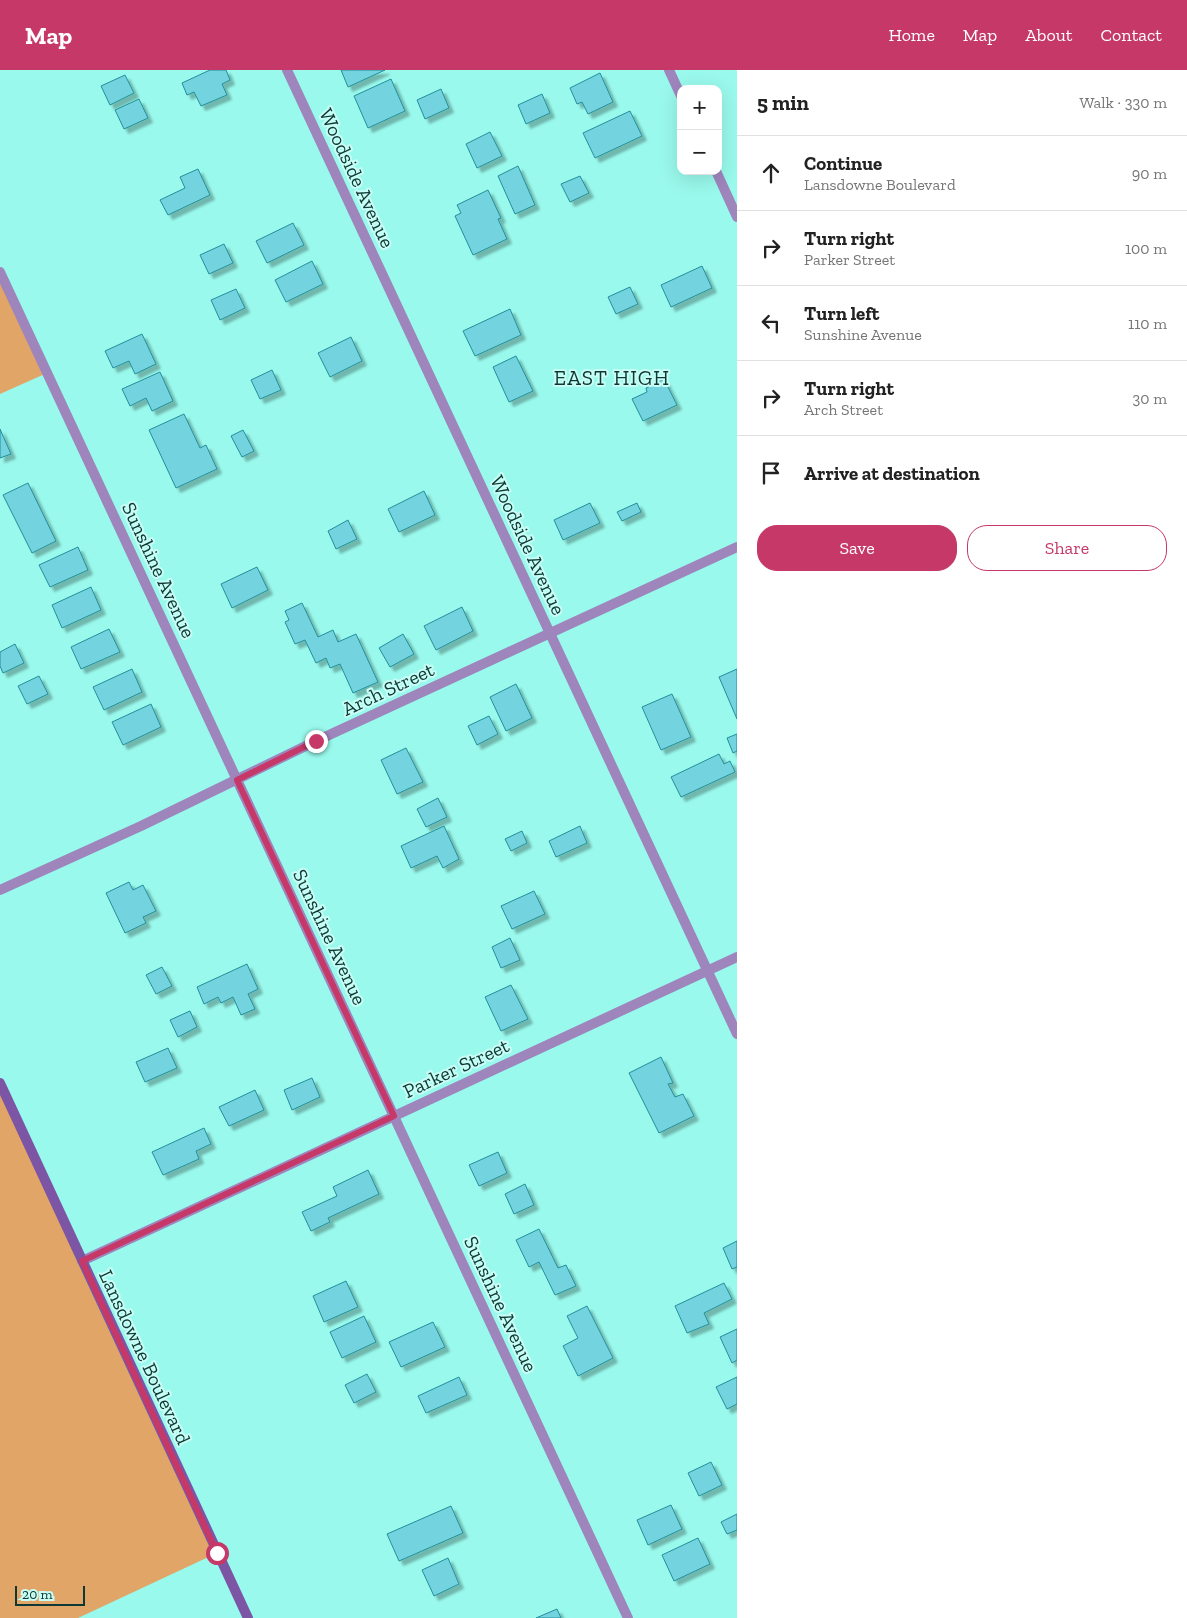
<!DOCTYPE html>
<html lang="en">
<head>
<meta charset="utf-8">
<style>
  body { margin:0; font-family:"Zilla Slab",serif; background:#f2f2f2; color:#222 }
  .controls { position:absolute; right:15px; top:15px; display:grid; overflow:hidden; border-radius:10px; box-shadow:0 5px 20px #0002 }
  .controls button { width:45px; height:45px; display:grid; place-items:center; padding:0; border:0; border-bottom:1px solid #e0e0e0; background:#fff; color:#222; font:25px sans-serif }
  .scale { position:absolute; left:15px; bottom:12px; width:70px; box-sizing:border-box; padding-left:5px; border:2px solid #0e3834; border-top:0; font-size:14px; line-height:18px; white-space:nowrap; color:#0e3834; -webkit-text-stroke:4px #c8fef6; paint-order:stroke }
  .stop { position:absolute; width:15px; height:15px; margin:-11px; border:4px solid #c53867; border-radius:50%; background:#fff }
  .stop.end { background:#c53867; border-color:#fff; box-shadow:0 1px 5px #0008 }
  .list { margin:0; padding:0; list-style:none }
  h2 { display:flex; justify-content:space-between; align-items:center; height:65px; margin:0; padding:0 20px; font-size:21px }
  h2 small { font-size:16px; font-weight:400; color:#767676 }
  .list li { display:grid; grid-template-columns:32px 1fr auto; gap:15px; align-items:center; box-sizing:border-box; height:75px; padding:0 20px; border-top:1px solid #e0e0e0 }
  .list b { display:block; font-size:19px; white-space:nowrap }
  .list p { margin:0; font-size:16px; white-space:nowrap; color:#767676 }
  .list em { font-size:16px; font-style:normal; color:#767676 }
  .actions { display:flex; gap:10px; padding:15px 20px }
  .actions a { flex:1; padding:11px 0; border:1px solid #c53867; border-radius:20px; text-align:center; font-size:18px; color:#c53867 }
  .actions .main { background:#c53867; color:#fff }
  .icon { flex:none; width:28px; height:28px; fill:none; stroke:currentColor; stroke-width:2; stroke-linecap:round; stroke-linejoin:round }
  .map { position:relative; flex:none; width:737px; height:1548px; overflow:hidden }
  header { display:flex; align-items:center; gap:30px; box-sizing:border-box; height:70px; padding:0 25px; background:#c53867; color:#fff }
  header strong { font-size:24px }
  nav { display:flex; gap:28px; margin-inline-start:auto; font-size:18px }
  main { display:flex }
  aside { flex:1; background:#fff }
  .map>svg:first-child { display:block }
  .green { fill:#e2a568 }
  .building { fill:#73d4df; stroke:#238e98; filter:url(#shadow) }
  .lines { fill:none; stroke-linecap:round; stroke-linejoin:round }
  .street { stroke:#9e85bc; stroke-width:10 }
  .secondary { stroke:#7c55a5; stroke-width:10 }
  .route { stroke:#c53867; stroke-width:6 }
  .labels { text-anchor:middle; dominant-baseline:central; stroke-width:4; stroke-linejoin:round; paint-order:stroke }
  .street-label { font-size:20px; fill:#0e3834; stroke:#c8fef6 }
  .neighbourhood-label { font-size:21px; letter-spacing:1px; fill:#0e3834; stroke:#c8fef6 }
</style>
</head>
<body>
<header>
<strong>Map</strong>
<nav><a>Home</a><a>Map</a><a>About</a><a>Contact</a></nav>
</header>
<main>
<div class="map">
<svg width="737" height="1548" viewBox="0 0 737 1548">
  <defs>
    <filter id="shadow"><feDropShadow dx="4.5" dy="4.5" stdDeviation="1" flood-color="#0004"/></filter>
  </defs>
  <rect width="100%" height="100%" fill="#99f9ec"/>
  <g class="green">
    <path d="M 0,202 L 47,303 L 0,324 Z"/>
    <path d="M 0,1013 L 217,1483 L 78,1548 L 0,1548 Z"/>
  </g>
  <g class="building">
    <path d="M 210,0 L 226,0 L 230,10 L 222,14 L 227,25 L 201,36 L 194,22 L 187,25 L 182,13 Z"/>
    <path d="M 341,0 L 385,0 L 348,17 Z"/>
    <path d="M 600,3 L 613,32 L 588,44 L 582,32 L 577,34 L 570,18 Z"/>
    <path d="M 125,5 L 134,23 L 110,35 L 101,16 Z"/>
    <path d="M 391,9 L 405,41 L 368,58 L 354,26 Z"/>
    <path d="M 441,19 L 449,38 L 425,49 L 417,30 Z"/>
    <path d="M 542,24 L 550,43 L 526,54 L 518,35 Z"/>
    <path d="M 139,29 L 148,48 L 124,59 L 115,40 Z"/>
    <path d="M 630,41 L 642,66 L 595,88 L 583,63 Z"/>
    <path d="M 490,62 L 502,86 L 477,98 L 466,74 Z"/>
    <path d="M 518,96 L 535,135 L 515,144 L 498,106 Z"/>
    <path d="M 198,99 L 210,125 L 168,145 L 160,130 L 185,118 L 180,107 Z"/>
    <path d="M 580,106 L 589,123 L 570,132 L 561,114 Z"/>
    <path d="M 488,120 L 501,148 L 498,149 L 507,169 L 473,185 L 455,146 L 461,143 L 457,135 Z"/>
    <path d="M 293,153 L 304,175 L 267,193 L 256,171 Z"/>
    <path d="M 224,174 L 233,193 L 209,204 L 200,185 Z"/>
    <path d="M 312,191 L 323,214 L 286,232 L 275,210 Z"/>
    <path d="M 702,196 L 712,218 L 671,237 L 661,215 Z"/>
    <path d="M 630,217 L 638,234 L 616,244 L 608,227 Z"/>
    <path d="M 236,219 L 245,238 L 220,250 L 211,230 Z"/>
    <path d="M 510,239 L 521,265 L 475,286 L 463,261 Z"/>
    <path d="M 142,264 L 156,294 L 135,304 L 129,291 L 113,298 L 105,281 Z"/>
    <path d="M 351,267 L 362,291 L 330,307 L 318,283 Z"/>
    <path d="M 516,286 L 533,321 L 509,332 L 493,297 Z"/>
    <path d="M 272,300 L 281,320 L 260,329 L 251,310 Z"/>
    <path d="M 160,302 L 173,331 L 152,341 L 146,328 L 130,336 L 122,319 Z"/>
    <path d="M 664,309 L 677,335 L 643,351 L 632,329 L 647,322 L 646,318 Z"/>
    <path d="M 184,344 L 200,378 L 206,375 L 217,399 L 176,418 L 149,360 Z"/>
    <path d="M 0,359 L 11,384 L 0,388 Z"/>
    <path d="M 243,360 L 254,381 L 242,387 L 231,366 Z"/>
    <path d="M 28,413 L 56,471 L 32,483 L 3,425 Z"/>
    <path d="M 424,421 L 435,445 L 399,462 L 388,439 Z"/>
    <path d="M 590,433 L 600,453 L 563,470 L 554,450 Z"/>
    <path d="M 637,433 L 641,442 L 622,451 L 617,442 Z"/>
    <path d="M 348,450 L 357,469 L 336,479 L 328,461 Z"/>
    <path d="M 78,477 L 88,500 L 50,517 L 39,495 Z"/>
    <path d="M 257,497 L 268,520 L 232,538 L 221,514 Z"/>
    <path d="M 91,517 L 101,540 L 62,558 L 52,535 Z"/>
    <path d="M 302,533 L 318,567 L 333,560 L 338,572 L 356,564 L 378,612 L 353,623 L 340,594 L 330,598 L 326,588 L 316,593 L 305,570 L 295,574 L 285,552 L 289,550 L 285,541 Z"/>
    <path d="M 462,537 L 473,561 L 436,580 L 424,556 Z"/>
    <path d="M 109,559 L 120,582 L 81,599 L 71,577 Z"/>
    <path d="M 403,564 L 414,584 L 390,597 L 379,578 Z"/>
    <path d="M 15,574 L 24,593 L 3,603 L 0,596 L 0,582 Z"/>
    <path d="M 132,599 L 142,622 L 104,640 L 93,617 Z"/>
    <path d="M 737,599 L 737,649 L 719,607 Z"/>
    <path d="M 39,606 L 48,624 L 27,634 L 18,616 Z"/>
    <path d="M 516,614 L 532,648 L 506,661 L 490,627 Z"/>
    <path d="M 672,624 L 691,667 L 661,680 L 642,637 Z"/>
    <path d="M 151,634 L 161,657 L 123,675 L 112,652 Z"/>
    <path d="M 489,646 L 498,664 L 477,675 L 468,656 Z"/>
    <path d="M 737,664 L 737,681 L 733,683 L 727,668 Z"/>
    <path d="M 406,678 L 423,712 L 397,724 L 381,690 Z"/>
    <path d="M 719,684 L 724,694 L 730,691 L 735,702 L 681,727 L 671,707 Z"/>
    <path d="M 438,728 L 447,747 L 426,757 L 417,739 Z"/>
    <path d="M 444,756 L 459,789 L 443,798 L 437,786 L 411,798 L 401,776 Z"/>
    <path d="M 580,756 L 587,773 L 556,787 L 549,771 Z"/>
    <path d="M 522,761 L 527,773 L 511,781 L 505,769 Z"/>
    <path d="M 129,812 L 133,820 L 143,815 L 156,841 L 143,847 L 146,853 L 125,863 L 106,823 Z"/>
    <path d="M 534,821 L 545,844 L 512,859 L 501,836 Z"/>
    <path d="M 510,868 L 520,890 L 501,898 L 492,877 Z"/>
    <path d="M 247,894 L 258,919 L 248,924 L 255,939 L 241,945 L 233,927 L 221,933 L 218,927 L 204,934 L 197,917 Z"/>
    <path d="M 162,897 L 172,916 L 156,924 L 146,905 Z"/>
    <path d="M 511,915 L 528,949 L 501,961 L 485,927 Z"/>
    <path d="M 190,941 L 197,957 L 178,967 L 170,950 Z"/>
    <path d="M 168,978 L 177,998 L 145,1012 L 136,992 Z"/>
    <path d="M 661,987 L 673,1013 L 668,1014 L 675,1027 L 683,1024 L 694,1046 L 659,1063 L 629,1003 Z"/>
    <path d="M 312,1008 L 320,1027 L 292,1040 L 284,1020 Z"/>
    <path d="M 255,1020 L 264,1040 L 229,1056 L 219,1037 Z"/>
    <path d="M 204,1058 L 211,1074 L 196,1081 L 199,1089 L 163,1105 L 152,1082 Z"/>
    <path d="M 498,1082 L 507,1103 L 479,1116 L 469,1095 Z"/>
    <path d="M 368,1100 L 379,1124 L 328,1148 L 330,1152 L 311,1161 L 302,1142 L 337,1126 L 333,1117 Z"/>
    <path d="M 525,1114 L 534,1135 L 514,1144 L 505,1124 Z"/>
    <path d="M 539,1159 L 558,1198 L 566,1195 L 576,1216 L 555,1225 L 539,1192 L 529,1197 L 516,1170 Z"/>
    <path d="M 737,1171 L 737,1197 L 732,1199 L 723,1178 Z"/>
    <path d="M 346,1211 L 358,1237 L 324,1252 L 313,1226 Z"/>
    <path d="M 724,1213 L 732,1229 L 704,1243 L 709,1254 L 687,1263 L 675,1236 Z"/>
    <path d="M 587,1236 L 613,1288 L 578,1306 L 563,1276 L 578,1268 L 567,1246 Z"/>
    <path d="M 364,1246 L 376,1272 L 342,1288 L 330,1262 Z"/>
    <path d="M 433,1252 L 445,1277 L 401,1297 L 389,1272 Z"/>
    <path d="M 737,1259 L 737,1290 L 732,1293 L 720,1267 Z"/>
    <path d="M 367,1304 L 376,1322 L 354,1333 L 345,1315 Z"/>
    <path d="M 459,1307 L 467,1325 L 426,1343 L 418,1326 Z"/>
    <path d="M 737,1307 L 737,1334 L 727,1339 L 716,1317 Z"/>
    <path d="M 711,1392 L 722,1415 L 699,1426 L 688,1403 Z"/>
    <path d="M 671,1435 L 682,1459 L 648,1475 L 637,1450 Z"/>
    <path d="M 451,1436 L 463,1463 L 399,1491 L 387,1464 Z"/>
    <path d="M 737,1444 L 737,1460 L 727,1464 L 721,1452 Z"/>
    <path d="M 698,1468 L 710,1494 L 674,1511 L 662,1485 Z"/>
    <path d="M 448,1488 L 459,1514 L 434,1526 L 422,1500 Z"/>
    <path d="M 557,1539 L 561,1548 L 536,1548 Z"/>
  </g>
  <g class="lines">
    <g class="street">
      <path d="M 287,0 L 737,964"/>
      <path d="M 669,0 L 681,26"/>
      <path d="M 716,101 L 737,147"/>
      <path d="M 0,202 L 628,1548"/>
      <path d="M 0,820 L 141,756 L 316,671 L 737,477"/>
      <path d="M 82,1191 L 737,887"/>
    </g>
    <path class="secondary" d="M 0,1013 L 248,1548"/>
  </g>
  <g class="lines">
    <path class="route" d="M 217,1483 L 82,1191 L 394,1046 L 237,710 L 316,671"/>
  </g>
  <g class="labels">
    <g class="street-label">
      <text transform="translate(357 108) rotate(65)">Woodside Avenue</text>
      <text transform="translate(528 475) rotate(65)">Woodside Avenue</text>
      <text transform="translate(159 500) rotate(65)">Sunshine Avenue</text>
      <text transform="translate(388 619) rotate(-25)">Arch Street</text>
      <text transform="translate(330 867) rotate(65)">Sunshine Avenue</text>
      <text transform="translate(456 998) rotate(-25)">Parker Street</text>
      <text transform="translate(501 1234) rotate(65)">Sunshine Avenue</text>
      <text transform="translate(145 1287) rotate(65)">Lansdowne Boulevard</text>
    </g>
    <g class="neighbourhood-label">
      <text x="612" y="307">EAST HIGH</text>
    </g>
  </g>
</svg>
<div class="controls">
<button>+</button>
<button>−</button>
</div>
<div class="scale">20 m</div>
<div class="stop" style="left:217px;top:1483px"></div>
<div class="stop end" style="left:316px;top:671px"></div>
</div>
<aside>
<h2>5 min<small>Walk · 330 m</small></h2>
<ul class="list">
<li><svg class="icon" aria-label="ahead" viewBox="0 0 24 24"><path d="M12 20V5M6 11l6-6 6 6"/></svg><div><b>Continue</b><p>Lansdowne Boulevard</p></div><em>90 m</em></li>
<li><svg class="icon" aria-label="right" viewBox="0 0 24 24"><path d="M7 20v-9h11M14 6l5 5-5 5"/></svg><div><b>Turn right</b><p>Parker Street</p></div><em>100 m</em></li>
<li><svg class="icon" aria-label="left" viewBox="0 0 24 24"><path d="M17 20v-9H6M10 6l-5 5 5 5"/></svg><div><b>Turn left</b><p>Sunshine Avenue</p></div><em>110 m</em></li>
<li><svg class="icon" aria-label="right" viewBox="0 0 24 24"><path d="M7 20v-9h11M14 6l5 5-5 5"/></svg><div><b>Turn right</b><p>Arch Street</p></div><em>30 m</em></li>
<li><svg class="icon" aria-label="arrive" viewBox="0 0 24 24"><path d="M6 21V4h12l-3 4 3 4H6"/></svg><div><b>Arrive at destination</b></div></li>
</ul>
<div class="actions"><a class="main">Save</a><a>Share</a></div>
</aside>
</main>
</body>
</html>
